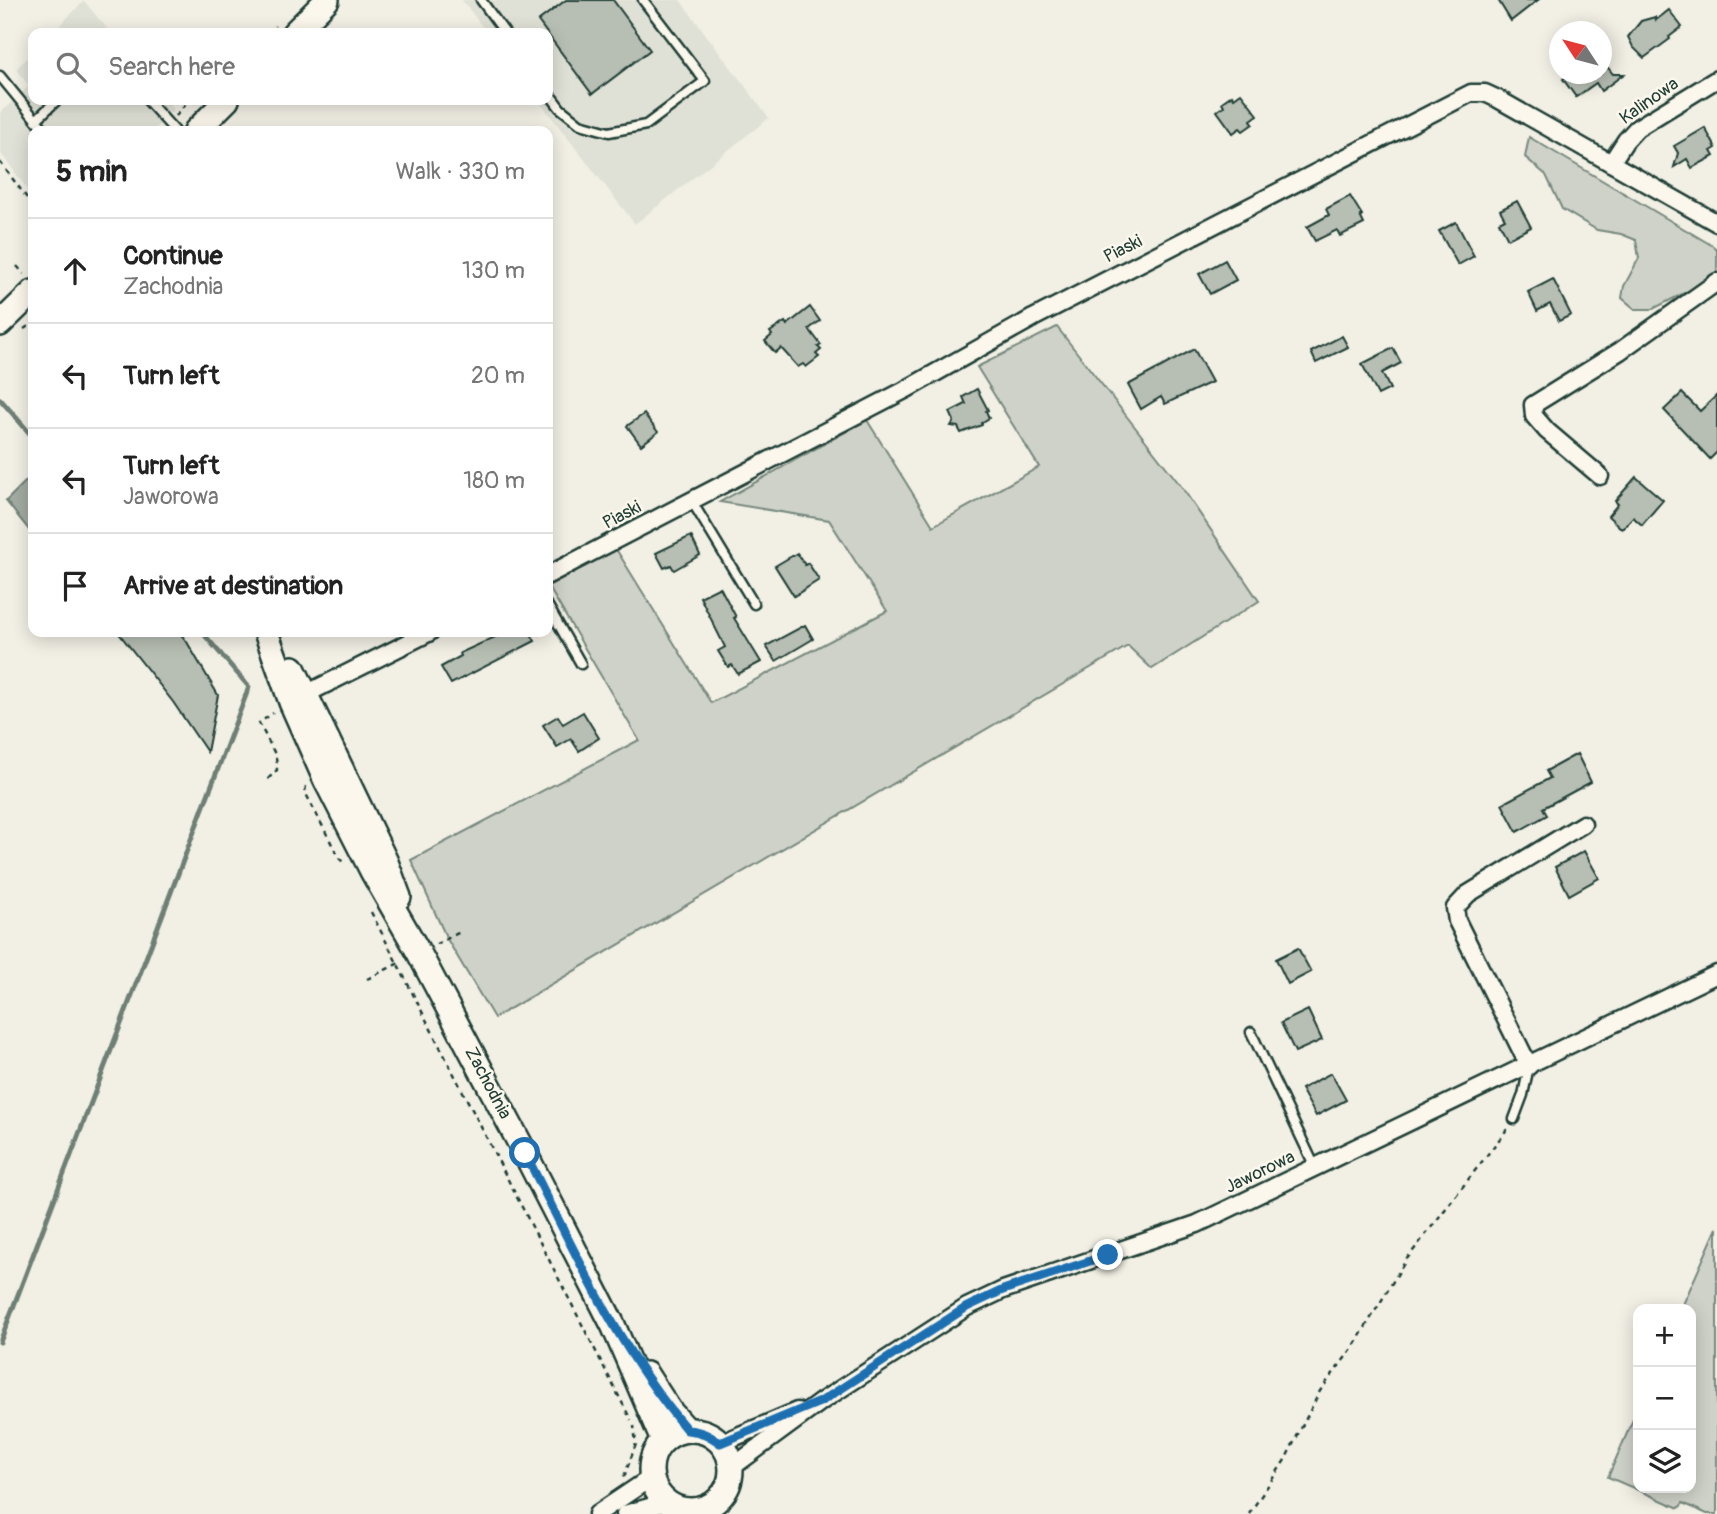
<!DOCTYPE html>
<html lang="en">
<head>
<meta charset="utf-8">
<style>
  body { margin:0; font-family:Pangolin,sans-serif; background:#f6f6f6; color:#222 }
  .controls { position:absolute; right:21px; bottom:21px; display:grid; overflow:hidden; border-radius:14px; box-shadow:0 4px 18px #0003 }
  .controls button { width:63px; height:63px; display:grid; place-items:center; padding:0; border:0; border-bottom:2px solid #e0e0e0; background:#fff; color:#222; font:35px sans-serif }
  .compass { position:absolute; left:1549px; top:21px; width:63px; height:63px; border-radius:50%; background:#fff; box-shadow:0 4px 18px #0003; rotate:306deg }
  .stop { position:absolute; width:21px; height:21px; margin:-16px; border:5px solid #1f6fb2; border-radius:50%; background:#fff }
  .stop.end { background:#1f6fb2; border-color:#fff; box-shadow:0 2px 7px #0008 }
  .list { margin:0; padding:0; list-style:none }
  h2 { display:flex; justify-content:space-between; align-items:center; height:91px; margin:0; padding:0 28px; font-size:30px }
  h2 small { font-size:23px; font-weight:400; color:#767676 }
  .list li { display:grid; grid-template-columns:46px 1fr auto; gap:21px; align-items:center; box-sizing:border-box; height:105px; padding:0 28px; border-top:2px solid #e0e0e0 }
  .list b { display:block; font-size:26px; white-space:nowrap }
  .list p { margin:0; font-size:23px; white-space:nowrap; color:#767676 }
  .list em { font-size:23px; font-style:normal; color:#767676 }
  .icon { flex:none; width:38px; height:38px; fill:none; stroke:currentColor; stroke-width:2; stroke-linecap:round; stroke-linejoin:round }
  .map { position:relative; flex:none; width:1717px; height:1514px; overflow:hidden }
  .search { position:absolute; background:#fff; box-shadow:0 4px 18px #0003; left:28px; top:28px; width:525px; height:77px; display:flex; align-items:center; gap:18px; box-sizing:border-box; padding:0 24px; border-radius:14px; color:#767676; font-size:26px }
  .panel { position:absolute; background:#fff; box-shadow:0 4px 18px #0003; left:28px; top:126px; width:525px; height:511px; border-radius:14px }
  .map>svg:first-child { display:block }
  .built { fill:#e0e1d6 }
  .green { fill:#cfd2c8; stroke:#77887e; stroke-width:2 }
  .water { fill:#a2aba1; stroke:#6e7f75; stroke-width:2 }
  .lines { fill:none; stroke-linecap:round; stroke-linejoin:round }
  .stream { stroke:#6e7f75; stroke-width:5 }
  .building { fill:#b7beb3; stroke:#1f3d34; stroke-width:2 }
  .lane-casing { stroke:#1f3d34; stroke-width:13 }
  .street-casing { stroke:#1f3d34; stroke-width:21 }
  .secondary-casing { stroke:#1f3d34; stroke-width:28 }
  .path { stroke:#1f3d34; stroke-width:2.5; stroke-dasharray:5 5; stroke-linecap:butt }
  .lane { stroke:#fbf7ec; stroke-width:8 }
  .street { stroke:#fbf7ec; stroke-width:16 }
  .secondary { stroke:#fbf7ec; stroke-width:23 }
  .route { stroke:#1f6fb2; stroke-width:9 }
  .labels { text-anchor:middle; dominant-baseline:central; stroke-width:5; stroke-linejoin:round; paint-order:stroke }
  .street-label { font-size:18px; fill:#1f3d34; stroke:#fbf7ec }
</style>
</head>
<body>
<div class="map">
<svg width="1717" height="1514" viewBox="0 0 1717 1514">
  <rect width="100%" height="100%" fill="#f2f0e5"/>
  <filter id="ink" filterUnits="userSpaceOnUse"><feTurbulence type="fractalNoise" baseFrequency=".0143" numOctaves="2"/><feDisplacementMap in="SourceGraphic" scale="14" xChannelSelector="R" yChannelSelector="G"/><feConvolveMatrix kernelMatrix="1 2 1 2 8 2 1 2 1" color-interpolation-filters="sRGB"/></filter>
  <g filter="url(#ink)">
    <g class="built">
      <path d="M 462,0 L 680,0 L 769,118 L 635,224 L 538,100 L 548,100 L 548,33 L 487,33 Z"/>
      <path d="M 84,1 L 111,33 L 52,33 Z"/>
      <path d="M 33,52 L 33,100 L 166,100 L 174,109 L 153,131 L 33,131 L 33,197 L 0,152 L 0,113 L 29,86 L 16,69 Z"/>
    </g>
    <g class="green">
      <path d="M 1529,137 L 1713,246 L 1717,250 L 1717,272 L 1692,289 L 1653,309 L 1635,309 L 1622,298 L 1624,286 L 1639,258 L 1636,240 L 1621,234 L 1597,230 L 1562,209 L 1546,175 L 1525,157 Z"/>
      <path d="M 1057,327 L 1181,486 L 1259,601 L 1152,669 L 1128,646 L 494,1018 L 447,939 L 411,860 L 639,740 L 548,586 L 616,549 L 711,703 L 887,611 L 829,520 L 720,502 L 867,420 L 933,526 L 1039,467 L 977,367 Z"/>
      <path d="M 1717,1228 L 1717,1514 L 1707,1514 L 1683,1503 L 1679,1508 L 1608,1477 L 1638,1408 L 1638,1488 L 1691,1488 L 1691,1309 L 1681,1309 Z"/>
    </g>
    <path class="water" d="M 33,474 L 33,535 L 6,501 Z"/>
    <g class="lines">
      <g class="stream">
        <path d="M 0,399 L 33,437"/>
        <path d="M 0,1342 L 249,687 L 202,632"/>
      </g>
    </g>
    <g class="building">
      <path d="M 566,0 L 613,0 L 650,50 L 592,94 L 538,21 Z"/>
      <path d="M 1498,0 L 1538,0 L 1511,21 Z"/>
      <path d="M 1669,10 L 1682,27 L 1669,37 L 1670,39 L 1644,58 L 1633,47 L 1628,37 L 1641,21 L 1655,17 L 1656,20 Z"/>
      <path d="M 1601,59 L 1613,74 L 1624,74 L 1601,91 L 1596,83 L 1576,97 L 1563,79 L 1571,74 L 1601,74 Z"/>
      <path d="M 1241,93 L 1258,115 L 1251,120 L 1253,124 L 1243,131 L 1240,128 L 1233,133 L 1217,111 L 1224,106 L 1222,102 L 1232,95 L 1234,98 Z"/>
      <path d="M 1705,128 L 1716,148 L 1711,151 L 1714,156 L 1692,168 L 1687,159 L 1674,167 L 1678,153 L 1674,146 Z"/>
      <path d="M 1350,196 L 1362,215 L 1360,216 L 1364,224 L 1340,236 L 1337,230 L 1315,241 L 1307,227 L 1329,215 L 1326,209 Z"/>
      <path d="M 1517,201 L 1531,227 L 1508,239 L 1499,222 L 1505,219 L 1500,210 Z"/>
      <path d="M 1456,222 L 1474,256 L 1458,265 L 1439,231 Z"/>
      <path d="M 1225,260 L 1236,280 L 1210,294 L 1199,274 Z"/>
      <path d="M 1553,279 L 1571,315 L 1559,321 L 1550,304 L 1537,311 L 1528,292 Z"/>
      <path d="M 810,307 L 820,321 L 809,329 L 821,345 L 818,347 L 821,350 L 816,354 L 819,357 L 806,367 L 803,364 L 798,367 L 781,348 L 775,353 L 765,341 L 772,335 L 770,332 L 785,322 L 787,325 Z"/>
      <path d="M 1342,336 L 1348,347 L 1316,363 L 1311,352 Z"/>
      <path d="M 1393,348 L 1401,363 L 1382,373 L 1390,389 L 1378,395 L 1362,364 Z"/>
      <path d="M 1194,349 L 1212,382 L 1165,404 L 1161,397 L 1141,409 L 1128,385 Z"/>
      <path d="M 977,389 L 988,410 L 986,411 L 989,418 L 981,423 L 982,425 L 961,433 L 958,427 L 951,426 L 954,421 L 950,412 L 966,404 L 963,397 Z"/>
      <path d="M 1682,393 L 1700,411 L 1717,395 L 1717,452 L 1710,459 L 1664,410 Z"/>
      <path d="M 644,414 L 658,432 L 641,445 L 627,426 Z"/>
      <path d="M 1636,477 L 1663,500 L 1642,525 L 1633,517 L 1622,529 L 1608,516 L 1618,504 L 1615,501 Z"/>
      <path d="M 691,536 L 700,555 L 674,570 L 671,565 L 664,568 L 656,553 Z"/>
      <path d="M 797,553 L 805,565 L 808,563 L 819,580 L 794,596 L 775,566 Z"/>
      <path d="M 720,587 L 736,617 L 734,618 L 761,662 L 738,674 L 732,665 L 728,667 L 718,651 L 725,647 L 700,597 Z"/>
      <path d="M 805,625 L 813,639 L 776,661 L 766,646 Z"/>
      <path d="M 118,632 L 179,632 L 187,642 L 218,695 L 207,752 L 173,702 Z"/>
      <path d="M 506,632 L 530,632 L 535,641 L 451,684 L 441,667 L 461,656 L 460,653 Z"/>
      <path d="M 583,712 L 599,738 L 579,751 L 571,739 L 557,747 L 543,725 L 558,716 L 563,724 Z"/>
      <path d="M 1577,754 L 1591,782 L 1543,808 L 1547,815 L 1517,832 L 1502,804 L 1550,778 L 1546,771 Z"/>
      <path d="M 1584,851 L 1599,878 L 1569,895 L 1555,867 Z"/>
      <path d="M 1298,948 L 1311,972 L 1288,984 L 1276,959 Z"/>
      <path d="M 1308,1010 L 1322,1040 L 1295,1052 L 1281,1023 Z"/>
      <path d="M 1331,1073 L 1346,1100 L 1316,1116 L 1301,1089 Z"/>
    </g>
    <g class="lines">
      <g class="lane-casing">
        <g id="lane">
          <path d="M 481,0 L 505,33"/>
          <path d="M 0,76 L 36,120"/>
          <path d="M 548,92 L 560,108 L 580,124 L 609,132 L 646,125 L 705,81 L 643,0"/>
          <path d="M 147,100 L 175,131"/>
          <path d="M 46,131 L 36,120 L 57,100"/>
          <path d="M 691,500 L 754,604"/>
          <path d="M 548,606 L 581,664"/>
          <path d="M 1251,1032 L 1315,1167"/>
          <path d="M 1514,1119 L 1523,1095 L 1529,1066"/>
        </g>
      </g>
      <g class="street-casing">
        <g id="street">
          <path d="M 1611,163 L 1626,140 L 1637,128 L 1717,79"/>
          <path d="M 1600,476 L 1547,431 L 1534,416 L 1533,405 L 1620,351 L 1717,282"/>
          <path d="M 548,575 L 905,390 L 1033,318 L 1471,93 L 1485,93 L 1498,99 L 1717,223"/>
          <path d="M 298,698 L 430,632"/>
          <path d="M 1529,1066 L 1457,921 L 1455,908 L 1468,894 L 1583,824"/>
          <path d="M 721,1443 L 797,1411"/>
          <path d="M 731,1468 L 822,1401 L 967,1307 L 1003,1290 L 1197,1224 L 1717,974"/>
          <path d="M 597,1514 L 652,1477"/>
          <path d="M 625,1514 L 667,1502"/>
        </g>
      </g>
      <g class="secondary-casing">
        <g id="secondary">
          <path d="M 294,33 L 327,0"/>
          <path d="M 196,131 L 227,100"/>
          <path d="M 0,324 L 33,292"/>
          <path d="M 266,632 L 291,702 L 326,781 L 372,871 L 419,953 L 525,1153 L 613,1325 L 663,1441"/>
          <path d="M 293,668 L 386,862 L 399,897"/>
          <path d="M 646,1374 L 670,1411 L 687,1430"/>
          <circle cx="691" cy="1470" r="40"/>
        </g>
      </g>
      <g class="path">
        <path d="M 267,33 L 275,26"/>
        <path d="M 176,116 L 189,100"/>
        <path d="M 0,162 L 33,206"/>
        <path d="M 17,266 L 24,274"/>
        <path d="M 24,329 L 33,323"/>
        <path d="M 268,779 L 277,770 L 276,756 L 259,723 L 273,713"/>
        <path d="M 306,786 L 305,792 L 339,858 L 344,863"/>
        <path d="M 371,912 L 631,1420"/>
        <path d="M 436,944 L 462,931"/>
        <path d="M 367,979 L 399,963"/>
        <path d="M 624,1477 L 636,1444 L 634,1426"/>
        <path d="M 1249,1514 L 1285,1460 L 1320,1391 L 1354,1346 L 1406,1260 L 1508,1128"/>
      </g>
      <use href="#lane" class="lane"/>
      <use href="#street" class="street"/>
      <use href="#secondary" class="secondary"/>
    </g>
  </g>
  <g class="lines" filter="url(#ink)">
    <path class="route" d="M 525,1153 C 573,1248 617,1348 687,1430 C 701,1431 709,1435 720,1443 L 822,1401 L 967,1307 L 1003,1290 L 1108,1255"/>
  </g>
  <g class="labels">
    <g class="street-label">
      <text transform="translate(1649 101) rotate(-35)">Kalinowa</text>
      <text transform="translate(1123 249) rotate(-27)">Piaski</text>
      <text transform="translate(622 515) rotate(-28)">Piaski</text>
      <text transform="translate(488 1083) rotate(62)">Zachodnia</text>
      <text transform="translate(1260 1172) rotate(-26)">Jaworowa</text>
    </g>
  </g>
</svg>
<div class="controls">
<button>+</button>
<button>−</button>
<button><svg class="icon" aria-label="layers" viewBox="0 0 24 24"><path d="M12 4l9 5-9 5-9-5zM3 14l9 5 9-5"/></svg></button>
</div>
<svg class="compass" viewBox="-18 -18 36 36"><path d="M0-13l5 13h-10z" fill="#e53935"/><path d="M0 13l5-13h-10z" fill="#767676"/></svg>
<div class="stop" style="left:525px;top:1153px"></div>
<div class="stop end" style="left:1108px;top:1255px"></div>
<div class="search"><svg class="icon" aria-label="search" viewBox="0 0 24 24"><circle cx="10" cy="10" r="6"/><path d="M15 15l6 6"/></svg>Search here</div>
<section class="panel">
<h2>5 min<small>Walk · 330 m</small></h2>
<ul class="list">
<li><svg class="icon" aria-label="ahead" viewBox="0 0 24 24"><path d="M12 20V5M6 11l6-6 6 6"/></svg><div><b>Continue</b><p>Zachodnia</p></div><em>130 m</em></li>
<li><svg class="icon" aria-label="left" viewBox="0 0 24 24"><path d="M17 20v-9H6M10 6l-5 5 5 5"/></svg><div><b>Turn left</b></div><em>20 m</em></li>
<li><svg class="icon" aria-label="left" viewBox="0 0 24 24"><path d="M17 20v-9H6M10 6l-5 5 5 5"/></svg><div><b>Turn left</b><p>Jaworowa</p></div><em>180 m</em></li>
<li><svg class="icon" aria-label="arrive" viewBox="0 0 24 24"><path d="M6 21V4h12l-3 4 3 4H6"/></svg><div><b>Arrive at destination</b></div></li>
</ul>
</section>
</div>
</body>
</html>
